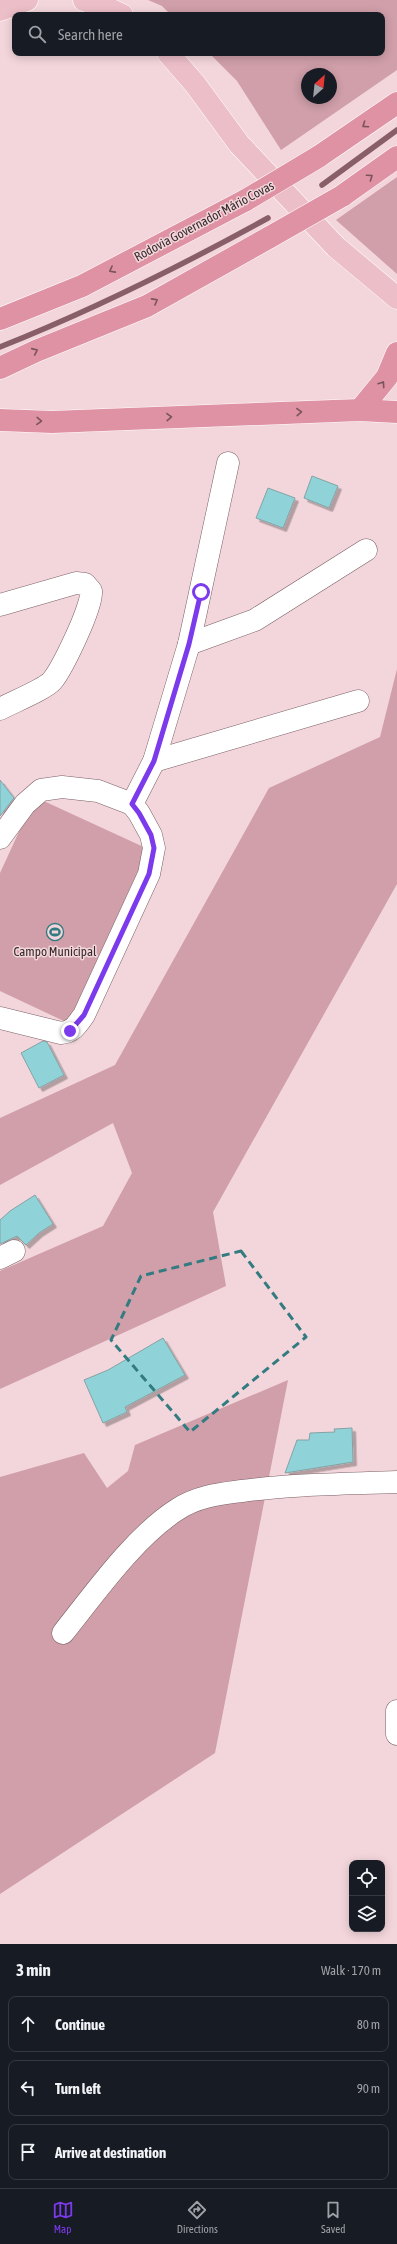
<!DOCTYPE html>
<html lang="en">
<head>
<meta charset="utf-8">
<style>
  body { margin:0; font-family:"Asap Condensed",sans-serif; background:#242831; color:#f1f3f6 }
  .controls { position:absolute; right:12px; bottom:12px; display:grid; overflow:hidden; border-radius:8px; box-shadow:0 2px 10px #0003 }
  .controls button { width:36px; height:36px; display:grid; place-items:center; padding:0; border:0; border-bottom:1px solid #363941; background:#171b24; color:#f1f3f6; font:20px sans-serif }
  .compass { position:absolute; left:301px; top:68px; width:36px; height:36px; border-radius:50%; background:#171b24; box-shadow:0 2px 10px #0003; rotate:27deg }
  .stop { position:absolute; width:12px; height:12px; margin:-9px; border:3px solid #7c3aed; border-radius:50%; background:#fff }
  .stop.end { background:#7c3aed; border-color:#fff; box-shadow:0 1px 4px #0008 }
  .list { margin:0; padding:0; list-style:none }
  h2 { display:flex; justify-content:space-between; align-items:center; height:52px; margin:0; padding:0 16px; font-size:17px }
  h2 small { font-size:13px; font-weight:400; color:#9ea1a6 }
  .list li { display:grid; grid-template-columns:26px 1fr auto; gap:12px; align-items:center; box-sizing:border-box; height:56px; margin:0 8px 8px; padding:0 8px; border:1px solid #363941; border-radius:8px }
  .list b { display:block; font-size:15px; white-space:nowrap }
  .list em { font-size:13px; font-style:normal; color:#9ea1a6 }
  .icon { flex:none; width:22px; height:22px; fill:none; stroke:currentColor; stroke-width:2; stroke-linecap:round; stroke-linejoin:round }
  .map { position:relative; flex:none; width:397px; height:1944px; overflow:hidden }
  .search { position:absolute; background:#171b24; box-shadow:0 2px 10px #0003; left:12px; right:12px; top:12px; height:44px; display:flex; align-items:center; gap:10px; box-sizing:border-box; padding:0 14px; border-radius:8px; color:#9ea1a6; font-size:15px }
  .sheet { height:244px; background:#171b24 }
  nav { display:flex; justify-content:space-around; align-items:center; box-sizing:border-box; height:56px; border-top:1px solid #363941; background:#171b24; font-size:11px; color:#9ea1a6 }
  nav a { display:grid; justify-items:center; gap:2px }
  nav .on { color:#7c3aed }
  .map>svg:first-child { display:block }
  .green { fill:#d09fa9; fill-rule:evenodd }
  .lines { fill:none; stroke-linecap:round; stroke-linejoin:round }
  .stream { stroke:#885f68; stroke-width:5.5 }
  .building { fill:#8fd3d8; stroke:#84a2a5; filter:url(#shadow) }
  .minor-casing { stroke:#796065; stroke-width:23 }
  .major-casing { stroke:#fff; stroke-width:23 }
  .highway-casing { stroke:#fff; stroke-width:23 }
  .minor { stroke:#fff; stroke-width:22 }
  .major { stroke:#ecbec8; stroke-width:22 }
  .highway { stroke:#df92a4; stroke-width:22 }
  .highway-bridge-casing { stroke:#fff; stroke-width:23; stroke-linecap:butt }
  .highway-bridge { stroke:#df92a4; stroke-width:22 }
  .oneway { stroke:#79545c }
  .route { stroke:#7c3aed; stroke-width:5 }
  .marked { fill:none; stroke:#327b80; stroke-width:3; stroke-dasharray:8 5; stroke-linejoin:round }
  .labels { text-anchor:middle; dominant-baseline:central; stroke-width:3; stroke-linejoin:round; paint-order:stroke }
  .street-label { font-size:13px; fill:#352a2c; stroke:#f3d6db }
  .poi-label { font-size:13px; fill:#352a2c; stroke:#f3d6db }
</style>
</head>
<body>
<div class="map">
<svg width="397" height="1944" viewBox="0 0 397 1944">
  <defs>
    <filter id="shadow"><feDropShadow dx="3.5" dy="3.5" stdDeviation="0" flood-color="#0004"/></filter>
  </defs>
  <rect width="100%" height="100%" fill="#f3d6db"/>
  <g class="green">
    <path d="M 148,0 L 397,0 L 397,70 L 281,150 L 237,81 L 209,53 L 382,53 L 382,15 L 171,15 L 162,6 ZM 307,74 L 331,74 L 331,98 L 307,98 Z"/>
    <path d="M 397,177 L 397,274 L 336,220 Z"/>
    <path d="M 397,669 L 397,884 L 213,1212 L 226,1286 L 0,1389 L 0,1271 L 103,1226 L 132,1173 L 113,1123 L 0,1185 L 0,1118 L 115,1065 L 269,788 L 380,737 Z"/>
    <path d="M 35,797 L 148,849 L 68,1023 L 0,991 L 0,873 Z"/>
    <path d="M 288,1380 L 215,1753 L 0,1894 L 0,1477 L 84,1453 L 107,1488 L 128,1471 L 135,1445 Z"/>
  </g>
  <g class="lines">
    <g class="stream">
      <path d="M 322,185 L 397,130"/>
      <path d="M 0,347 C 93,310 181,266 268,218"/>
    </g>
  </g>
  <g class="building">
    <path d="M 312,476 L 338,486 L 329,508 L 304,498 Z"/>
    <path d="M 268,488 L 295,498 L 283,528 L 256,518 Z"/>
    <path d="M 0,780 L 14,798 L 0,816 Z"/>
    <path d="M 43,1041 L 47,1042 L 64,1075 L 39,1088 L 21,1053 Z"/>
    <path d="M 35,1195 L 53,1224 L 39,1233 L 26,1245 L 17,1236 L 0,1244 L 0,1220 L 10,1211 Z"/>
    <path d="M 163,1338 L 185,1375 L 125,1407 L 127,1412 L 103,1423 L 84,1380 L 108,1370 Z"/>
    <path d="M 352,1428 L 353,1462 L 285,1473 L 297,1440 L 309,1440 L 310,1433 L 335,1432 L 334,1429 Z"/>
  </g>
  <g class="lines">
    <g class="minor-casing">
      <g id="minor">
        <path d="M 0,605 L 76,583 L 85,584 L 91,591 C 93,606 62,669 52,681 C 45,689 11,703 0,709"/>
        <path d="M 189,644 L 255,620 L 366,550"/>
        <path d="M 154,761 L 358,701"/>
        <path d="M 0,838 L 25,804 L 41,790 L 62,787 L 98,791 L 132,804"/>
        <path d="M 0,1018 L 61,1033 C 73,1032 77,1025 84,1015 L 149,874 L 154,848 L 151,835 L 139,813 L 132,804 L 154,761 L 189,644 L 228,463"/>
        <path d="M 0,1258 L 14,1251"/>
        <path d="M 63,1633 C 95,1593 135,1536 178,1509 C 198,1496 220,1494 242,1491 C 294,1484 345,1484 397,1482"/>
        <path d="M 397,1711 L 397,1734"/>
      </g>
    </g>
    <g class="major-casing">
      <g id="major">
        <path d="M 84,0 L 105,7 L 122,15"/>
        <path d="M 0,10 L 27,0"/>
        <path d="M 168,53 L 195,84 L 239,144 L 336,247 L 397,298"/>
      </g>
    </g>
    <g class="highway-casing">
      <g id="highway">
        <path d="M 318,157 L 397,103"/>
        <path d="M 342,196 L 397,157"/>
        <path d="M 0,319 L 82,286 L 246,200"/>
        <path d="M 0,368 L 36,351 L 147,306 L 270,237"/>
        <path d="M 360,410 L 387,377 L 397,353"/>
        <path d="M 0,420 L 52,422 L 360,410 L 397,412"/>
      </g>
    </g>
    <use href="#minor" class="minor"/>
    <use href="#major" class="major"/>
    <use href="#highway" class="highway"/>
    <g class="highway-bridge-casing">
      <g id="highway-bridge">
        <path d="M 246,200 L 318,157"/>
        <path d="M 270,237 L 342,196"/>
      </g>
    </g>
    <use href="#highway-bridge" class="highway-bridge"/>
  </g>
  <defs><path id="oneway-chevron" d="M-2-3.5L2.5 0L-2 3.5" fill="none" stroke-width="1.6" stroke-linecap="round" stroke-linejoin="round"/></defs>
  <g class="oneway">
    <use href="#oneway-chevron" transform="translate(365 125) rotate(146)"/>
    <use href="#oneway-chevron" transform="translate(370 177) rotate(-35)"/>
    <use href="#oneway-chevron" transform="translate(112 270) rotate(152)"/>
    <use href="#oneway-chevron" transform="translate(155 301) rotate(-29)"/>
    <use href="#oneway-chevron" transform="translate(35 351) rotate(-24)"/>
    <use href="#oneway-chevron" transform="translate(382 384) rotate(-56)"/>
    <use href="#oneway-chevron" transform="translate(299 412) rotate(-2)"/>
    <use href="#oneway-chevron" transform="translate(169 417) rotate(-2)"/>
    <use href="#oneway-chevron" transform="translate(39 421) rotate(2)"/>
  </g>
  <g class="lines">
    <path class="route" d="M 70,1031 L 84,1015 L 149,874 L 154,848 L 151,835 L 139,813 L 132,804 L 154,761 L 189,644 L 201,592"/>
  </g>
  <path class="marked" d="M 241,1251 L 306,1337 L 190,1432 L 111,1340 L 141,1276 Z"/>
  <defs>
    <g id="stadium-ring" transform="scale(0.9)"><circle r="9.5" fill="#f3d6db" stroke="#327b80" stroke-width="1.5"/><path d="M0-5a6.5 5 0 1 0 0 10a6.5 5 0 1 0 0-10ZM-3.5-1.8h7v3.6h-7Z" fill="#327b80"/></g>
  </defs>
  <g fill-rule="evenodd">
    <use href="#stadium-ring" x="55" y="932"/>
  </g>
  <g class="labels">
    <g class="street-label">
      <text transform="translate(204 221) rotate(-28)">Rodovia Governador Mário Covas</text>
    </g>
    <g class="poi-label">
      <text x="55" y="951">Campo Municipal</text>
    </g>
  </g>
</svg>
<div class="controls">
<button><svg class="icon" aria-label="locate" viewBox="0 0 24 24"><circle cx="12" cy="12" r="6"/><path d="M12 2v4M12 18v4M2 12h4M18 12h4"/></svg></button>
<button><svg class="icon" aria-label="layers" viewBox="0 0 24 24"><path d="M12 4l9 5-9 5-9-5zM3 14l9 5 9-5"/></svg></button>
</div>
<svg class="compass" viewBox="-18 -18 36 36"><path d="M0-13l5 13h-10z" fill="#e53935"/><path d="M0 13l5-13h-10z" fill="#9ea1a6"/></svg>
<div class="stop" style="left:201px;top:592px"></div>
<div class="stop end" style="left:70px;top:1031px"></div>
<div class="search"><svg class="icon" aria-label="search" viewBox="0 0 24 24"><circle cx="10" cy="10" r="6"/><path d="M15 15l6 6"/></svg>Search here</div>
</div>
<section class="sheet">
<h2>3 min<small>Walk · 170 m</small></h2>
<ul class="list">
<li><svg class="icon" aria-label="ahead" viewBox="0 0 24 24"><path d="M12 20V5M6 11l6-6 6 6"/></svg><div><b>Continue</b></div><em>80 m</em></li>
<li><svg class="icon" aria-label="left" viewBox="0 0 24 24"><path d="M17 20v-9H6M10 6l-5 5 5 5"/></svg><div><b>Turn left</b></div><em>90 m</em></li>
<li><svg class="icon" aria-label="arrive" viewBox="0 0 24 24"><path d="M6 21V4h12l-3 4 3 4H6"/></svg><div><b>Arrive at destination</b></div></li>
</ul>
</section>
<nav>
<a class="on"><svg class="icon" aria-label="map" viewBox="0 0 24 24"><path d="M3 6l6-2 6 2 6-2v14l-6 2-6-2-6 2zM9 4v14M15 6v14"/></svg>Map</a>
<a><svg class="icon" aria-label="directions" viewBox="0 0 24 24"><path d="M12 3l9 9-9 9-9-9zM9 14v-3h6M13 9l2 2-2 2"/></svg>Directions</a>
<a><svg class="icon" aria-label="saved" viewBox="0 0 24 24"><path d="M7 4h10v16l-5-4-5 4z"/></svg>Saved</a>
</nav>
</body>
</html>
